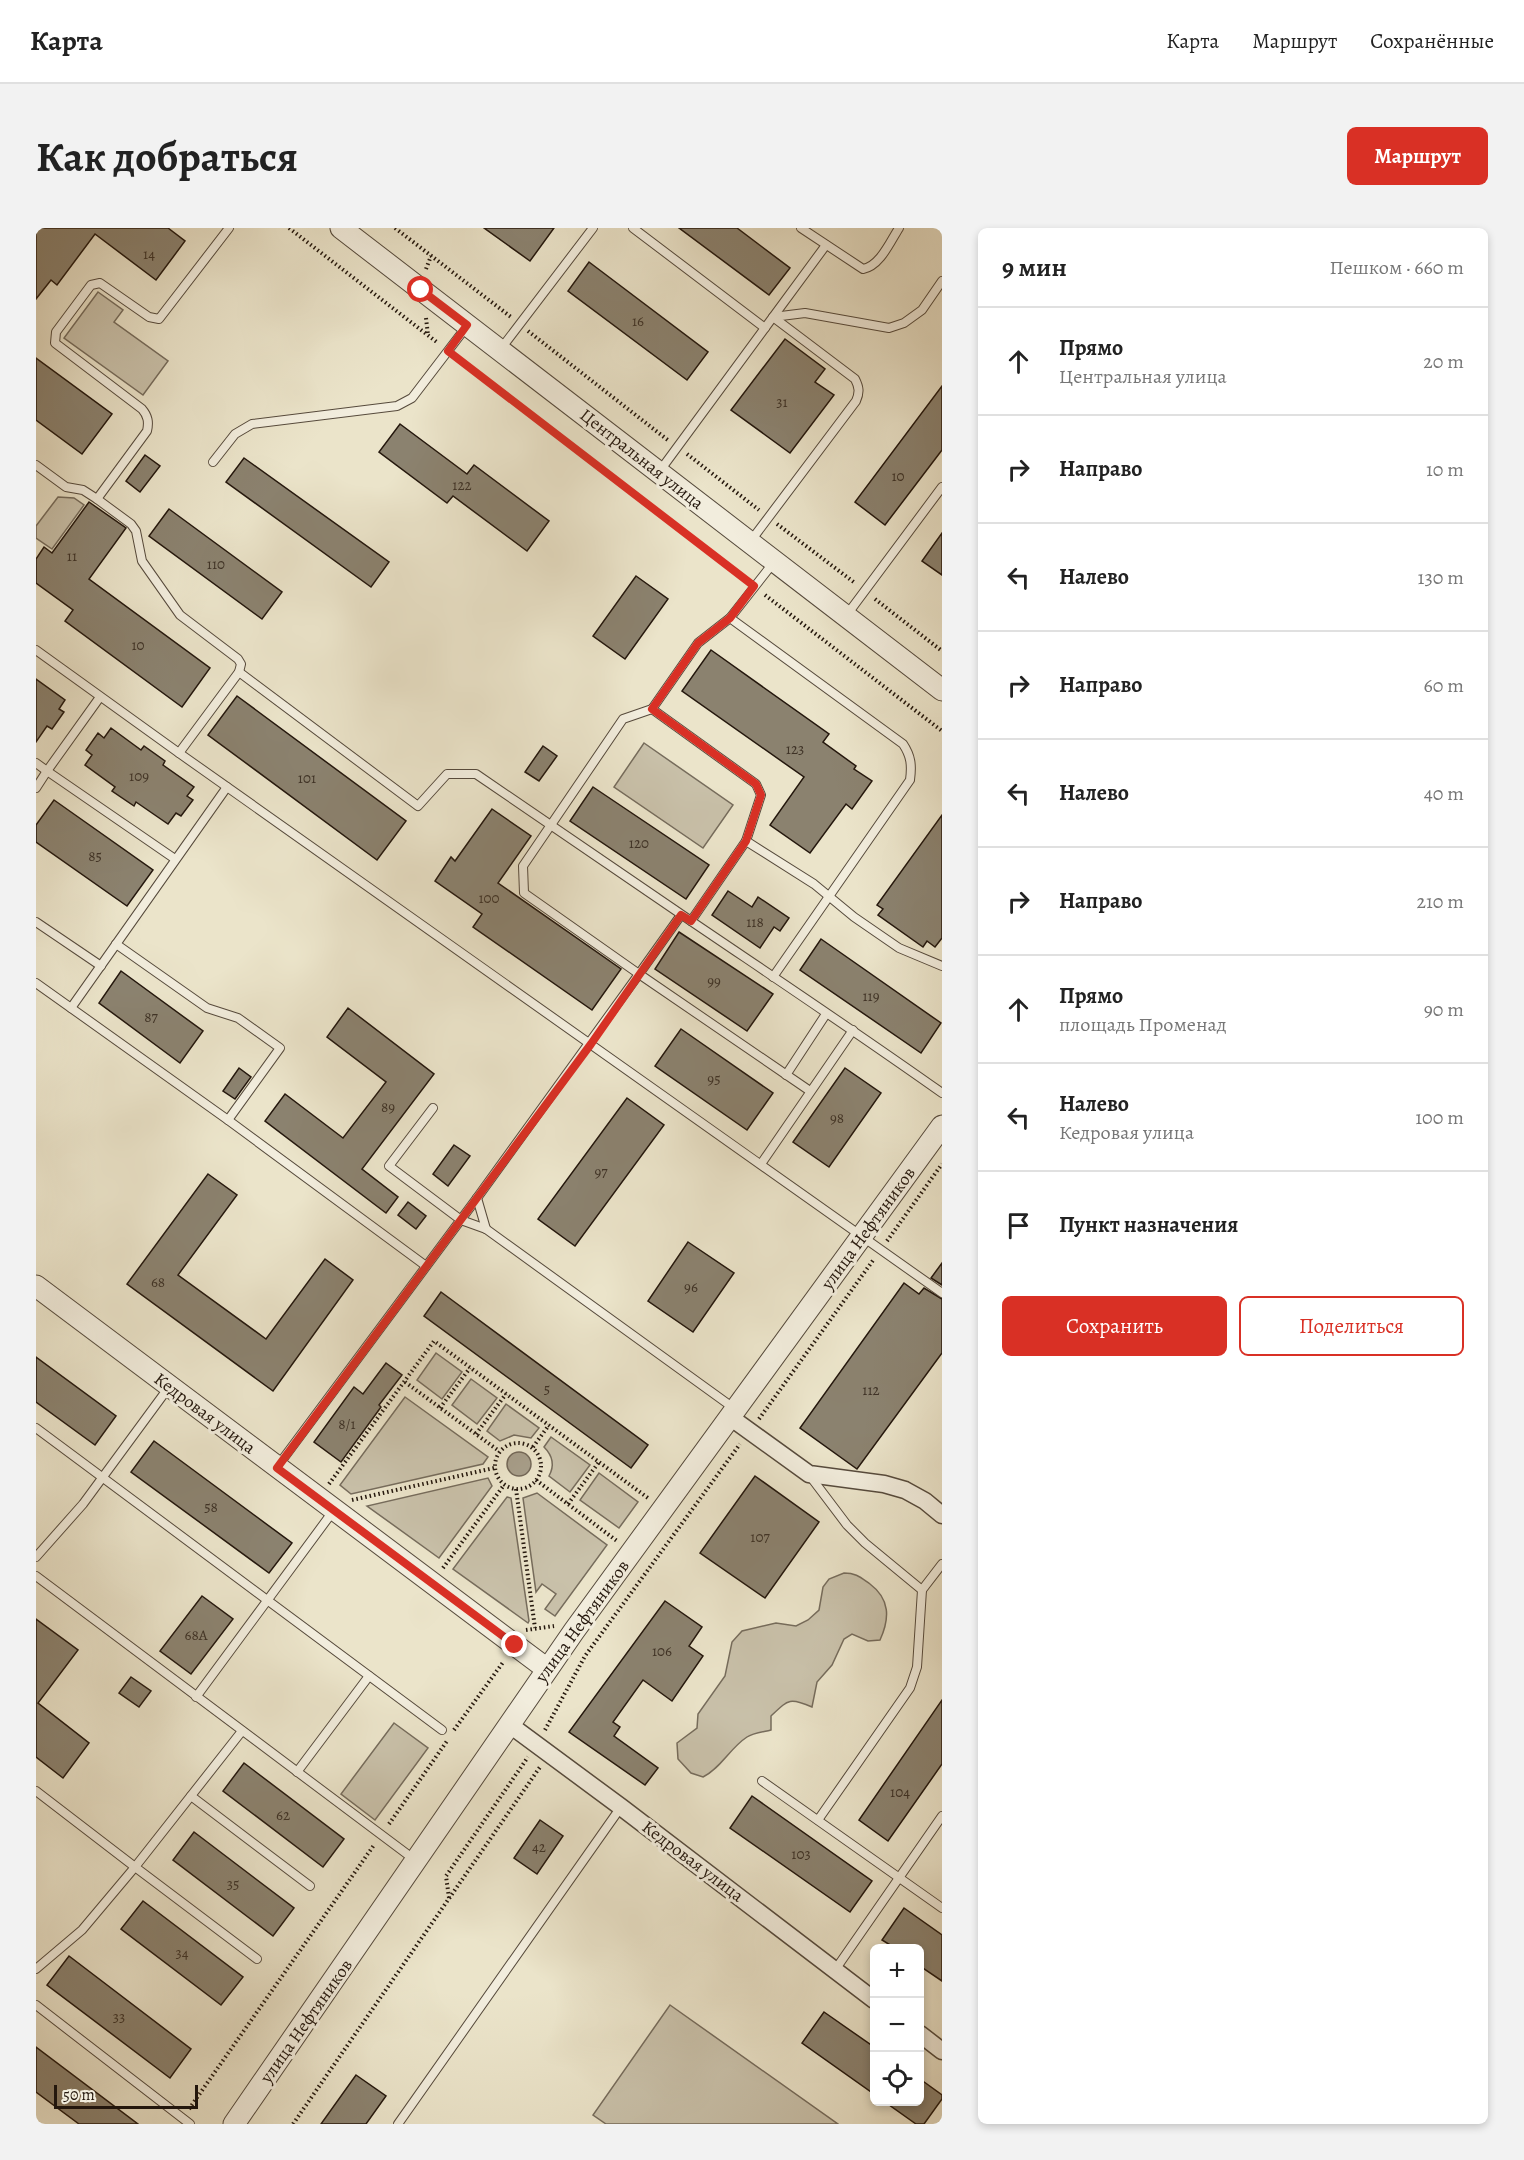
<!DOCTYPE html>
<html lang="ru">
<head>
<meta charset="utf-8">
<style>
  body { margin:0; font-family:Alegreya,serif; background:#f2f2f2; color:#222 }
  .controls { position:absolute; right:18px; bottom:18px; display:grid; overflow:hidden; border-radius:9px; box-shadow:0 3px 9px #0003 }
  .controls button { width:54px; height:54px; display:grid; place-items:center; padding:0; border:0; border-bottom:2px solid #e0e0e0; background:#fff; color:#222; font:30px sans-serif }
  .scale { position:absolute; left:18px; bottom:15px; width:144px; box-sizing:border-box; padding-left:6px; border:3px solid #24170d; border-top:0; font-size:16px; line-height:21px; white-space:nowrap; color:#24170d; -webkit-text-stroke:4px #f2eddd; paint-order:stroke }
  .stop { position:absolute; width:18px; height:18px; margin:-14px; border:4px solid #d93025; border-radius:50%; background:#fff }
  .stop.end { background:#d93025; border-color:#fff; box-shadow:0 2px 6px #0008 }
  .list { margin:0; padding:0; list-style:none }
  h2 { display:flex; justify-content:space-between; align-items:center; height:78px; margin:0; padding:0 24px; font-size:26px }
  h2 small { font-size:20px; font-weight:400; color:#767676 }
  .list li { display:grid; grid-template-columns:39px 1fr auto; gap:18px; align-items:center; box-sizing:border-box; height:108px; padding:0 24px; border-top:2px solid #e0e0e0 }
  .list b { display:block; font-size:22px; white-space:nowrap }
  .list p { margin:0; font-size:20px; white-space:nowrap; color:#767676 }
  .list em { font-size:20px; font-style:normal; color:#767676 }
  .actions { display:flex; gap:12px; padding:18px 24px }
  .actions a { flex:1; padding:14px 0; border:2px solid #d93025; border-radius:9px; text-align:center; font-size:21px; color:#d93025 }
  .actions .main { background:#d93025; color:#fff }
  .icon { flex:none; width:33px; height:33px; fill:none; stroke:currentColor; stroke-width:2; stroke-linecap:round; stroke-linejoin:round }
  .map { position:relative; flex:none; width:906px; height:1896px; overflow:hidden; border-radius:9px }
  header { display:flex; align-items:center; gap:36px; box-sizing:border-box; height:84px; padding:0 30px; background:#fff; border-bottom:2px solid #e0e0e0 }
  header strong { font-size:28px }
  nav { display:flex; gap:33px; margin-inline-start:auto; font-size:21px }
  .intro { display:flex; align-items:center; justify-content:space-between; box-sizing:border-box; height:144px; padding:0 36px }
  h1 { margin:0; font-size:42px }
  .button { padding:15px 27px; border-radius:9px; background:#d93025; color:#fff; font-size:21px; font-weight:700 }
  main { display:flex; gap:36px; padding:0 36px }
  aside { flex:1; background:#fff; border-radius:9px; box-shadow:0 3px 9px #0003 }
  .map>svg:first-child { display:block }
  .green { fill:#c9c1aa; stroke:#766c5c; stroke-width:1.5 }
  .water { fill:#a79e8a; stroke:#736858; stroke-width:1.5 }
  .building { fill:#8b826f; stroke:#24170d; stroke-width:1.5 }
  .lines { fill:none; stroke-linecap:round; stroke-linejoin:round }
  .service-casing { stroke:#564a3c; stroke-width:10 }
  .minor-casing { stroke:#564a3c; stroke-width:19 }
  .tertiary-casing { stroke:#564a3c; stroke-width:23 }
  .path { stroke:#24170d; stroke-width:4; stroke-dasharray:1.5 3; stroke-linecap:butt }
  .service { stroke:#f2eddd; stroke-width:8 }
  .minor { stroke:#f2eddd; stroke-width:16 }
  .tertiary { stroke:#f2eddd; stroke-width:21 }
  .route { stroke:#d93025; stroke-width:8 }
  .labels { text-anchor:middle; dominant-baseline:central; stroke-width:6; stroke-linejoin:round; paint-order:stroke }
  .number-label { font-size:15px; fill:#3e3226 }
  .street-label { font-size:18px; fill:#24170d; stroke:#f2eddd }
</style>
</head>
<body>
<header>
<strong>Карта</strong>
<nav><a>Карта</a><a>Маршрут</a><a>Сохранённые</a></nav>
</header>
<div class="intro"><h1>Как добраться</h1><a class="button">Маршрут</a></div>
<main>
<div class="map">
<svg width="906" height="1896" viewBox="0 0 906 1896">
  <rect width="100%" height="100%" fill="#ebe4ca"/>
  <filter id="stains"><feTurbulence type="fractalNoise" baseFrequency=".00333" numOctaves="4"/><feColorMatrix values="0 0 0 0 .2 0 0 0 0 .09 0 0 0 0 .02 0 0 0 .5 -.17"/></filter>
  <radialGradient id="worn" r=".72"><stop offset=".6" stop-color="#630" stop-opacity="0"/><stop offset="1" stop-color="#630" stop-opacity=".3"/></radialGradient>
  <g class="green">
    <path d="M 62,64 L 87,82 L 78,94 L 132,133 L 107,167 L 28,110 Z"/>
    <path d="M 22,269 L 38,270 L 48,277 L 16,321 L 0,310 L 0,298 Z"/>
    <path d="M 608,515 L 697,577 L 667,620 L 578,559 Z"/>
    <path d="M 400,1125 L 426,1144 L 406,1171 L 381,1152 Z"/>
    <path d="M 435,1151 L 461,1170 L 441,1196 L 416,1177 Z"/>
    <path d="M 369,1169 L 452,1229 L 447,1236 L 315,1266 L 304,1257 Z"/>
    <path d="M 470,1176 L 503,1200 L 495,1210 L 478,1207 L 464,1213 L 451,1203 Z"/>
    <path d="M 515,1209 L 554,1237 L 534,1264 L 513,1248 C 519,1237 517,1228 508,1219 Z"/>
    <path d="M 563,1245 L 602,1274 L 583,1300 L 544,1272 Z"/>
    <path d="M 452,1250 L 456,1258 L 403,1330 L 331,1278 Z"/>
    <path d="M 501,1265 L 571,1317 L 519,1388 L 509,1381 L 520,1366 L 506,1356 L 500,1364 L 487,1270 Z"/>
    <path d="M 471,1269 L 475,1270 L 493,1393 L 492,1395 L 417,1341 Z"/>
    <path d="M 808,1345 C 820,1345 824,1349 834,1356 C 854,1371 854,1390 844,1412 L 832,1413 L 816,1406 L 808,1411 L 796,1437 L 781,1454 L 776,1479 C 753,1469 752,1472 735,1488 L 735,1502 C 727,1504 717,1505 711,1509 C 694,1520 685,1540 667,1549 L 655,1545 L 642,1531 L 641,1515 L 661,1500 L 662,1486 L 689,1448 L 696,1414 L 706,1403 L 740,1395 L 760,1398 L 772,1392 L 783,1382 L 787,1359 L 793,1351 Z"/>
    <path d="M 358,1495 L 392,1520 L 339,1592 L 305,1566 Z"/>
    <path d="M 634,1777 L 802,1896 L 570,1896 L 557,1887 Z"/>
  </g>
  <circle class="water" cx="483" cy="1236" r="12"/>
  <g class="building">
    <path d="M 0,0 L 132,0 L 149,13 L 120,52 L 59,6 L 21,57 L 15,52 L 0,71 Z"/>
    <path d="M 448,0 L 518,0 L 494,33 Z"/>
    <path d="M 643,0 L 701,0 L 754,40 L 733,67 Z"/>
    <path d="M 553,34 L 672,124 L 651,152 L 532,63 Z"/>
    <path d="M 749,111 L 789,141 L 779,154 L 798,167 L 754,225 L 695,182 Z"/>
    <path d="M 0,130 L 76,186 L 46,226 L 0,192 Z"/>
    <path d="M 906,158 L 906,222 L 849,297 L 819,274 Z"/>
    <path d="M 364,196 L 431,246 L 438,237 L 513,293 L 491,323 L 417,268 L 411,275 L 343,224 Z"/>
    <path d="M 109,227 L 124,238 L 104,264 L 90,253 Z"/>
    <path d="M 208,230 L 353,334 L 335,359 L 190,254 Z"/>
    <path d="M 53,274 L 90,300 L 53,351 L 174,440 L 146,479 L 29,393 L 37,382 L 0,355 L 0,331 L 8,319 L 16,325 Z"/>
    <path d="M 133,281 L 246,364 L 226,391 L 113,308 Z"/>
    <path d="M 906,305 L 906,347 L 886,333 Z"/>
    <path d="M 600,348 L 632,371 L 589,431 L 557,408 Z"/>
    <path d="M 675,422 L 793,506 L 787,514 L 820,538 L 818,541 L 836,553 L 816,581 L 810,576 L 774,625 L 734,597 L 768,549 L 646,463 Z"/>
    <path d="M 0,451 L 29,472 L 23,481 L 28,484 L 16,501 L 11,498 L 0,514 Z"/>
    <path d="M 201,468 L 370,593 L 341,632 L 172,507 Z"/>
    <path d="M 75,500 L 105,522 L 108,518 L 129,533 L 127,537 L 158,559 L 151,568 L 157,572 L 145,588 L 140,585 L 132,596 L 100,574 L 98,578 L 76,563 L 79,559 L 49,537 L 56,527 L 50,522 L 62,505 L 68,510 Z"/>
    <path d="M 507,518 L 521,528 L 503,553 L 489,544 Z"/>
    <path d="M 557,559 L 673,637 L 650,671 L 534,593 Z"/>
    <path d="M 18,572 L 117,642 L 91,678 L 0,614 L 0,597 Z"/>
    <path d="M 456,581 L 495,608 L 462,655 L 585,741 L 556,782 L 437,699 L 446,686 L 399,653 L 415,629 L 419,633 Z"/>
    <path d="M 906,587 L 906,710 L 899,719 L 891,713 L 887,719 L 842,687 L 847,681 L 841,677 Z"/>
    <path d="M 692,663 L 716,679 L 722,669 L 753,690 L 744,703 L 738,699 L 724,720 L 676,687 Z"/>
    <path d="M 643,704 L 737,766 L 711,803 L 619,741 Z"/>
    <path d="M 785,711 L 905,795 L 885,825 L 764,742 Z"/>
    <path d="M 85,743 L 167,803 L 144,835 L 63,775 Z"/>
    <path d="M 312,780 L 398,846 L 326,941 L 362,969 L 350,985 L 229,893 L 249,866 L 307,910 L 350,854 L 291,809 Z"/>
    <path d="M 645,801 L 737,865 L 711,902 L 619,838 Z"/>
    <path d="M 203,840 L 215,849 L 199,871 L 187,863 Z"/>
    <path d="M 809,840 L 845,865 L 793,939 L 757,914 Z"/>
    <path d="M 591,870 L 628,897 L 539,1018 L 502,991 Z"/>
    <path d="M 418,917 L 434,928 L 412,958 L 397,946 Z"/>
    <path d="M 172,946 L 201,967 L 142,1047 L 230,1111 L 289,1031 L 317,1052 L 237,1163 L 91,1056 Z"/>
    <path d="M 372,974 L 390,988 L 380,1001 L 362,987 Z"/>
    <path d="M 652,1014 L 698,1045 L 657,1104 L 612,1073 Z"/>
    <path d="M 906,1035 L 906,1057 L 895,1050 Z"/>
    <path d="M 868,1055 L 883,1066 L 888,1060 L 906,1071 L 906,1125 L 821,1241 L 764,1200 Z"/>
    <path d="M 405,1064 L 612,1217 L 595,1240 L 388,1088 Z"/>
    <path d="M 0,1129 L 80,1188 L 59,1217 L 0,1174 Z"/>
    <path d="M 350,1135 L 366,1147 L 343,1177 L 345,1179 L 305,1234 L 278,1214 L 318,1159 L 327,1166 Z"/>
    <path d="M 118,1213 L 256,1315 L 233,1345 L 95,1244 Z"/>
    <path d="M 719,1248 L 783,1294 L 729,1370 L 664,1325 Z"/>
    <path d="M 166,1368 L 197,1391 L 155,1446 L 124,1423 Z"/>
    <path d="M 629,1373 L 666,1399 L 653,1418 L 667,1428 L 636,1473 L 607,1452 L 577,1494 L 584,1499 L 578,1508 L 622,1540 L 609,1557 L 533,1504 Z"/>
    <path d="M 0,1391 L 42,1422 L 2,1475 L 53,1515 L 27,1550 L 0,1529 Z"/>
    <path d="M 95,1449 L 115,1463 L 103,1479 L 83,1465 Z"/>
    <path d="M 906,1472 L 906,1536 L 852,1613 L 823,1592 Z"/>
    <path d="M 208,1535 L 308,1611 L 287,1639 L 187,1563 Z"/>
    <path d="M 716,1568 L 836,1653 L 814,1684 L 694,1600 Z"/>
    <path d="M 504,1592 L 527,1608 L 501,1646 L 478,1630 Z"/>
    <path d="M 158,1604 L 258,1680 L 237,1708 L 137,1632 Z"/>
    <path d="M 107,1673 L 207,1749 L 185,1777 L 85,1701 Z"/>
    <path d="M 868,1680 L 906,1707 L 906,1753 L 884,1738 L 884,1720 L 859,1720 L 846,1712 Z"/>
    <path d="M 33,1728 L 155,1821 L 134,1850 L 11,1757 Z"/>
    <path d="M 788,1784 L 838,1819 L 838,1866 L 766,1815 Z"/>
    <path d="M 0,1819 L 102,1896 L 43,1896 L 0,1864 Z"/>
    <path d="M 320,1847 L 350,1868 L 330,1896 L 285,1896 Z"/>
    <path d="M 884,1851 L 906,1867 L 906,1871 L 888,1896 L 880,1896 L 849,1874 L 884,1874 Z"/>
  </g>
  <g class="lines">
    <g class="service-casing">
      <g id="service">
        <path d="M 597,0 L 729,100"/>
        <path d="M 765,0 L 827,41 C 844,38 854,14 863,0"/>
        <path d="M 464,122 L 557,0"/>
        <path d="M 177,234 L 199,206 L 216,196 L 361,178 L 376,170 L 431,98"/>
        <path d="M 0,237 L 30,259 L 47,262 L 61,271 L 111,203 C 113,194 112,188 106,181 L 19,115 L 20,104 L 55,57 L 64,55 L 113,89 L 123,91 L 193,0"/>
        <path d="M 623,244 L 737,89 L 769,85 L 853,100 L 868,95 L 886,82 L 906,53"/>
        <path d="M 714,314 L 820,173 C 824,164 823,159 819,151 L 737,89 L 790,17"/>
        <path d="M 738,334 L 694,390 L 662,415 L 616,481 L 720,556 L 725,567 L 710,613 L 778,656 L 818,689 L 863,720 L 906,738"/>
        <path d="M 810,388 L 906,259"/>
        <path d="M 694,390 L 867,516 C 875,528 876,537 874,552 L 737,749"/>
        <path d="M 0,422 L 143,525 L 203,444 L 205,436 L 202,431 L 144,387 L 106,333 L 100,303 L 95,296 L 61,271"/>
        <path d="M 203,444 L 382,578 L 411,546 L 440,546 L 655,693"/>
        <path d="M 616,481 L 587,491 L 487,638 L 488,665 L 603,746 L 645,687"/>
        <path d="M 143,525 L 906,1065"/>
        <path d="M 0,535 L 11,543 L 64,469"/>
        <path d="M 0,560 L 11,543 L 139,631"/>
        <path d="M 710,613 L 655,693 C 739,750 823,806 906,865"/>
        <path d="M 0,694 L 65,738"/>
        <path d="M 80,716 L 171,780 L 202,790 L 244,820 L 192,892"/>
        <path d="M 0,755 L 192,892 L 390,1038"/>
        <path d="M 35,780 L 191,559"/>
        <path d="M 750,847 L 790,786"/>
        <path d="M 397,880 L 353,938 L 425,992 L 450,1001 L 699,1181"/>
        <path d="M 725,936 L 817,802"/>
        <path d="M 441,970 L 450,1001"/>
        <path d="M 0,1200 L 406,1502"/>
        <path d="M 241,1239 L 441,970 L 603,746 L 774,863"/>
        <path d="M 774,1248 L 811,1297 L 829,1315 L 886,1362 L 881,1439 L 874,1460 L 782,1592"/>
        <path d="M 0,1329 L 47,1276 L 133,1159"/>
        <path d="M 0,1348 L 379,1632"/>
        <path d="M 886,1362 L 906,1336"/>
        <path d="M 160,1469 L 298,1282"/>
        <path d="M 206,1503 L 99,1639 L 221,1731"/>
        <path d="M 261,1544 L 333,1448"/>
        <path d="M 726,1553 L 906,1680"/>
        <path d="M 0,1563 L 99,1639 L 46,1702 L 0,1741"/>
        <path d="M 155,1568 L 274,1658"/>
        <path d="M 799,1742 L 906,1588"/>
        <path d="M 0,1777 L 154,1896"/>
        <path d="M 362,1896 L 585,1579"/>
      </g>
    </g>
    <g class="minor-casing">
      <g id="minor">
        <path d="M 694,1189 L 773,1246 L 848,1256 L 869,1262 L 889,1273 L 906,1287"/>
        <path d="M 474,1497 L 585,1579 L 838,1772"/>
        <path d="M 884,1806 L 906,1823"/>
      </g>
    </g>
    <g class="tertiary-casing">
      <g id="tertiary">
        <path d="M 305,0 L 906,462"/>
        <path d="M 0,1058 L 511,1441"/>
        <path d="M 198,1896 L 538,1403 L 906,898"/>
      </g>
    </g>
    <g class="path">
      <path d="M 253,0 L 402,115"/>
      <path d="M 359,0 L 475,89"/>
      <path d="M 390,41 L 395,28"/>
      <path d="M 390,90 L 392,107"/>
      <path d="M 492,103 L 633,213"/>
      <path d="M 422,130 L 708,351"/>
      <path d="M 651,226 L 723,282"/>
      <path d="M 741,296 L 819,355"/>
      <path d="M 729,367 L 906,503"/>
      <path d="M 839,371 L 906,423"/>
      <path d="M 851,1013 L 906,936"/>
      <path d="M 369,1154 L 463,1223"/>
      <path d="M 404,1180 L 434,1140"/>
      <path d="M 723,1191 L 838,1031"/>
      <path d="M 440,1206 L 470,1166"/>
      <circle cx="482" cy="1238" r="23"/>
      <path d="M 497,1219 L 513,1197"/>
      <path d="M 500,1252 L 581,1313"/>
      <path d="M 293,1256 L 398,1113 L 612,1270"/>
      <path d="M 480,1261 L 499,1400"/>
      <path d="M 316,1272 L 458,1240"/>
      <path d="M 532,1276 L 563,1234"/>
      <path d="M 407,1340 L 468,1257"/>
      <path d="M 490,1402 L 518,1398"/>
      <path d="M 418,1502 L 468,1433"/>
      <path d="M 509,1502 L 549,1428 L 704,1216"/>
      <path d="M 353,1596 L 411,1513"/>
      <path d="M 413,1670 L 410,1648 L 492,1529"/>
      <path d="M 153,1881 L 338,1617"/>
      <path d="M 257,1896 L 504,1539"/>
    </g>
    <use href="#service" class="service"/>
    <use href="#minor" class="minor"/>
    <use href="#tertiary" class="tertiary"/>
  </g>
  <g class="lines">
    <path class="route" d="M 385,62 L 431,97 L 412,123 L 718,358 L 694,390 L 662,415 L 616,481 L 720,556 L 725,567 L 710,613 L 655,693 L 645,687 L 555,816 L 241,1240 L 479,1417"/>
  </g>
  <g class="labels">
    <g class="number-label">
      <text x="113" y="26">14</text>
      <text x="602" y="93">16</text>
      <text x="746" y="174">31</text>
      <text x="862" y="248">10</text>
      <text x="426" y="257">122</text>
      <text x="36" y="328">11</text>
      <text x="180" y="336">110</text>
      <text x="102" y="417">10</text>
      <text x="759" y="521">123</text>
      <text x="103" y="548">109</text>
      <text x="271" y="550">101</text>
      <text x="603" y="615">120</text>
      <text x="59" y="628">85</text>
      <text x="453" y="670">100</text>
      <text x="719" y="694">118</text>
      <text x="678" y="753">99</text>
      <text x="835" y="768">119</text>
      <text x="115" y="789">87</text>
      <text x="678" y="851">95</text>
      <text x="352" y="879">89</text>
      <text x="801" y="890">98</text>
      <text x="565" y="944">97</text>
      <text x="122" y="1054">68</text>
      <text x="655" y="1059">96</text>
      <text x="511" y="1161">5</text>
      <text x="835" y="1162">112</text>
      <text x="311" y="1196">8/1</text>
      <text x="175" y="1279">58</text>
      <text x="724" y="1309">107</text>
      <text x="160" y="1407">68А</text>
      <text x="626" y="1423">106</text>
      <text x="864" y="1564">104</text>
      <text x="247" y="1587">62</text>
      <text x="503" y="1619">42</text>
      <text x="765" y="1626">103</text>
      <text x="197" y="1656">35</text>
      <text x="146" y="1725">34</text>
      <text x="83" y="1789">33</text>
    </g>
    <g class="street-label">
      <text transform="translate(606 231) rotate(38)">Центральная улица</text>
      <text transform="translate(832 1000) rotate(-54)">улица Нефтяников</text>
      <text transform="translate(169 1185) rotate(37)">Кедровая улица</text>
      <text transform="translate(546 1393) rotate(-54)">улица Нефтяников</text>
      <text transform="translate(657 1633) rotate(37)">Кедровая улица</text>
      <text transform="translate(270 1793) rotate(-55)">улица Нефтяников</text>
    </g>
  </g>
  <rect width="100%" height="100%" filter="url(#stains)"/>
  <rect width="100%" height="100%" fill="url(#worn)"/>
</svg>
<div class="controls">
<button>+</button>
<button>−</button>
<button><svg class="icon" aria-label="locate" viewBox="0 0 24 24"><circle cx="12" cy="12" r="6"/><path d="M12 2v4M12 18v4M2 12h4M18 12h4"/></svg></button>
</div>
<div class="scale">50 m</div>
<div class="stop" style="left:385px;top:62px"></div>
<div class="stop end" style="left:479px;top:1417px"></div>
</div>
<aside>
<h2>9 мин<small>Пешком · 660 m</small></h2>
<ul class="list">
<li><svg class="icon" aria-label="ahead" viewBox="0 0 24 24"><path d="M12 20V5M6 11l6-6 6 6"/></svg><div><b>Прямо</b><p>Центральная улица</p></div><em>20 m</em></li>
<li><svg class="icon" aria-label="right" viewBox="0 0 24 24"><path d="M7 20v-9h11M14 6l5 5-5 5"/></svg><div><b>Направо</b></div><em>10 m</em></li>
<li><svg class="icon" aria-label="left" viewBox="0 0 24 24"><path d="M17 20v-9H6M10 6l-5 5 5 5"/></svg><div><b>Налево</b></div><em>130 m</em></li>
<li><svg class="icon" aria-label="right" viewBox="0 0 24 24"><path d="M7 20v-9h11M14 6l5 5-5 5"/></svg><div><b>Направо</b></div><em>60 m</em></li>
<li><svg class="icon" aria-label="left" viewBox="0 0 24 24"><path d="M17 20v-9H6M10 6l-5 5 5 5"/></svg><div><b>Налево</b></div><em>40 m</em></li>
<li><svg class="icon" aria-label="right" viewBox="0 0 24 24"><path d="M7 20v-9h11M14 6l5 5-5 5"/></svg><div><b>Направо</b></div><em>210 m</em></li>
<li><svg class="icon" aria-label="ahead" viewBox="0 0 24 24"><path d="M12 20V5M6 11l6-6 6 6"/></svg><div><b>Прямо</b><p>площадь Променад</p></div><em>90 m</em></li>
<li><svg class="icon" aria-label="left" viewBox="0 0 24 24"><path d="M17 20v-9H6M10 6l-5 5 5 5"/></svg><div><b>Налево</b><p>Кедровая улица</p></div><em>100 m</em></li>
<li><svg class="icon" aria-label="arrive" viewBox="0 0 24 24"><path d="M6 21V4h12l-3 4 3 4H6"/></svg><div><b>Пункт назначения</b></div></li>
</ul>
<div class="actions"><a class="main">Сохранить</a><a>Поделиться</a></div>
</aside>
</main>
</body>
</html>
